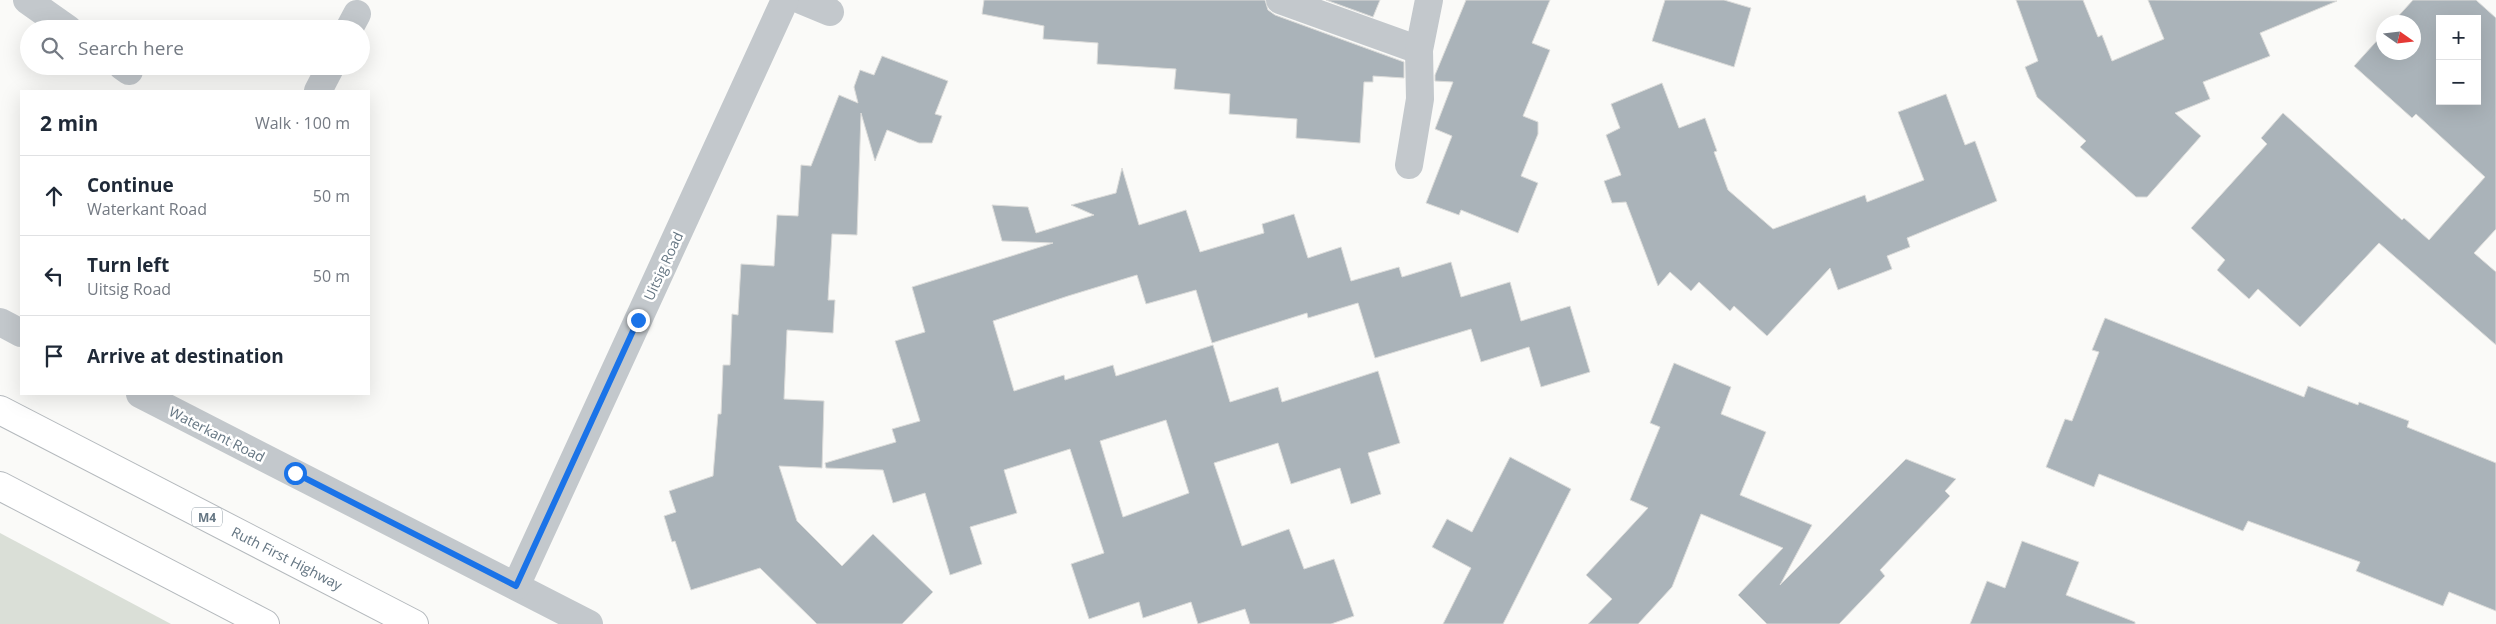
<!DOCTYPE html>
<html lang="en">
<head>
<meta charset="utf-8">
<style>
  body { margin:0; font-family:"Open Sans",sans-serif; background:#f6f6f7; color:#1f2937 }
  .controls { position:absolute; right:15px; top:15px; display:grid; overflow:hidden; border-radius:0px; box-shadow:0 5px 20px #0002 }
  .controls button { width:45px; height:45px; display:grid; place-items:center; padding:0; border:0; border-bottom:1px solid #e0e1e3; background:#fff; color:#1f2937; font:25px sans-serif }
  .compass { position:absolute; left:2376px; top:15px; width:45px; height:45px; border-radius:50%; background:#fff; box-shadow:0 5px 20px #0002; rotate:104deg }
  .stop { position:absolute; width:15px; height:15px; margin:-11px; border:4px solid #1a73e8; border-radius:50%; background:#fff }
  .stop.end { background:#1a73e8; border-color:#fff; box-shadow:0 1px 5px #0008 }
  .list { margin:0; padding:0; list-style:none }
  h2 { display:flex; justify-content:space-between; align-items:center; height:65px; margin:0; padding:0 20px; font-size:21px }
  h2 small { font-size:16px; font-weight:400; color:#747a83 }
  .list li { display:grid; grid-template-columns:32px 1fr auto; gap:15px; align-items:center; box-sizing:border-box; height:80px; padding:0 20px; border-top:1px solid #e0e1e3 }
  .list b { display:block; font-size:19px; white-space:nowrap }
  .list p { margin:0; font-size:16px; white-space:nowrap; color:#747a83 }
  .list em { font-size:16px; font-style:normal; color:#747a83 }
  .icon { flex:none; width:28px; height:28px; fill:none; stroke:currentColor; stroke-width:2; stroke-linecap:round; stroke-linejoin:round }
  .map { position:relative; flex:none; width:2496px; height:624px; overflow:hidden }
  .search { position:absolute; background:#fff; box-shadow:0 5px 20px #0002; left:20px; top:20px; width:350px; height:55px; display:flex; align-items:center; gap:12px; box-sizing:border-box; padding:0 18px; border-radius:28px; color:#747a83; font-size:19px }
  .panel { position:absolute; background:#fff; box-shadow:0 5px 20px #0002; left:20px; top:90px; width:350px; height:305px; border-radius:0px }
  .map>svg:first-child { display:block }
  .green { fill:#dadfd7 }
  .building { fill:#aab3b9; stroke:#dcdcda; fill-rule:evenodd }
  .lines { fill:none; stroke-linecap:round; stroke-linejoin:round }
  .highway-casing { stroke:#b4b9bd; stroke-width:30 }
  .minor { stroke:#c3c8cc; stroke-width:28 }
  .highway { stroke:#fff; stroke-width:28 }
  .route { stroke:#1a73e8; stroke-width:6 }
  .labels { text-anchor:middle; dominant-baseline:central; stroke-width:5; stroke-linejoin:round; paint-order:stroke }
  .shield { fill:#fff; stroke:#939fa8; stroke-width:1 }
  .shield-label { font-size:12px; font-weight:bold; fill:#657683 }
  .street-label { font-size:14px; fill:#657683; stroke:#fff }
</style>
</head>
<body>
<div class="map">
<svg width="2496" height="624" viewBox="0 0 2496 624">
  <rect width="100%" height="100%" fill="#fafaf8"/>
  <path class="green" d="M 0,533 L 171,624 L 0,624 Z"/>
  <g class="building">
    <path d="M 984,0 L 1265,0 L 1268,10 L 1275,15 L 1404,62 L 1404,78 L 1373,76 L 1373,82 L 1364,82 L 1360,143 L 1296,138 L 1297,119 L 1229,114 L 1230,94 L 1174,89 L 1176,69 L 1097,64 L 1098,43 L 1043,39 L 1044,26 L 982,14 Z"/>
    <path d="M 1326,0 L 1380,0 L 1373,17 Z"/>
    <path d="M 1466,0 L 1550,0 L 1532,43 L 1550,50 L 1523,116 L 1538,122 L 1538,134 L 1521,176 L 1538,183 L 1518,233 L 1461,210 L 1459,215 L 1426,203 L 1452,136 L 1435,129 L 1453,82 L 1435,81 L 1435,75 Z"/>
    <path d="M 1665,0 L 1724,0 L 1751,8 L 1734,67 L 1652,41 Z"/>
    <path d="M 2016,0 L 2083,0 L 2098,37 L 2102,35 L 2112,61 L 2164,39 L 2148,0 L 2337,1 L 2260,33 L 2270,56 L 2203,82 L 2210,99 L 2175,113 L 2201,136 L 2147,197 L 2136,197 L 2080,147 L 2086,141 L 2037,97 L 2025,67 L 2038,61 Z"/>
    <path d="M 2413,0 L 2476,0 L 2496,18 L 2496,229 L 2474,253 L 2496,272 L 2496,345 L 2379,243 L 2300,327 L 2258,289 L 2249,299 L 2217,270 L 2225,260 L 2191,228 L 2267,144 L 2261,138 L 2283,113 L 2402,220 L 2404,218 L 2429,240 L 2485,177 L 2416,114 L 2412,118 L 2354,66 L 2384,33 L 2384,52 L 2414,52 L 2414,22 L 2393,22 ZM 2440,19 L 2477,19 L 2477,101 L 2440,101 Z"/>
    <path d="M 882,56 L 948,81 L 935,114 L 942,116 L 932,143 L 919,143 L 887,130 L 875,161 L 861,113 L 857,235 L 832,234 L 828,300 L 835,300 L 833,333 L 787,330 L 784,399 L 824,401 L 822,468 L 779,466 L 797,521 L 842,566 L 873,534 L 933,592 L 902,624 L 817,624 L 760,568 L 691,590 L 675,541 L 672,542 L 664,516 L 676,512 L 669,491 L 713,476 L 718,414 L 721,414 L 723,365 L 730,365 L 732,314 L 738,315 L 741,264 L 774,266 L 777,215 L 798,216 L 801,165 L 811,166 L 839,95 L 858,103 L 854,87 L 860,70 L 874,75 Z"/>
    <path d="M 1662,83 L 1679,128 L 1705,118 L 1717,151 L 1714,152 L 1728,190 L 1773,229 L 1865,195 L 1867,202 L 1924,180 L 1898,112 L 1946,94 L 1965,145 L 1975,141 L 1997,201 L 1907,238 L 1910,247 L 1887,256 L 1892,269 L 1838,290 L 1830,268 L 1767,336 L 1734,306 L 1730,311 L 1699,282 L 1691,291 L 1670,272 L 1658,286 L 1626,202 L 1612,203 L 1604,181 L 1621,175 L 1606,135 L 1620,128 L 1611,104 Z"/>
    <path d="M 1122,168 L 1139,225 L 1186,210 L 1200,252 L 1264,233 L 1262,224 L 1294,214 L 1308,258 L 1341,247 L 1351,281 L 1399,267 L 1402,277 L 1451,262 L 1461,297 L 1510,282 L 1521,321 L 1570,306 L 1590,372 L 1541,387 L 1529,347 L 1481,362 L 1471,329 L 1375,358 L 1358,303 L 1308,318 L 1307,313 L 1212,343 L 1196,290 L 1146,304 L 1137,275 L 1068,296 L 993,321 L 1014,391 L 1064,375 L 1065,380 L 1113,365 L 1116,376 L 1213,345 L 1230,402 L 1278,387 L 1282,402 L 1378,371 L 1400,443 L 1368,453 L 1381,494 L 1351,504 L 1340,468 L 1291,484 L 1278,443 L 1214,463 L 1242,546 L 1289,529 L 1304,569 L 1334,559 L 1354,616 L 1331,624 L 1250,624 L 1245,609 L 1198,624 L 1191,602 L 1143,618 L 1139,602 L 1089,619 L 1071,564 L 1104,553 L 1070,449 L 1004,470 L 1017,513 L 970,527 L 982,564 L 950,575 L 925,493 L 893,503 L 883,470 L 826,468 L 825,463 L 896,442 L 892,429 L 920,421 L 895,341 L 925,332 L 912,287 L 1053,243 L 1002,241 L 992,205 L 1028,207 L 1036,233 L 1094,215 L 1071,205 L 1116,193 ZM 1166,420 L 1189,493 L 1123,517 L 1100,441 Z"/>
    <path d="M 2105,318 L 2304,397 L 2308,386 L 2358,405 L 2359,402 L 2409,421 L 2407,427 L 2496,463 L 2496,611 L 2449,592 L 2443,606 L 2356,571 L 2360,562 L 2248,521 L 2243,531 L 2099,474 L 2094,487 L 2046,467 L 2065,419 L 2072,421 L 2099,352 L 2092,350 Z"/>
    <path d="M 1674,363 L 1731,387 L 1721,414 L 1766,432 L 1740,495 L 1812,525 L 1780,585 L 1906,459 L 1956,479 L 1945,491 L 1950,496 L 1880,570 L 1885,576 L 1839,624 L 1767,624 L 1738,595 L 1783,548 L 1701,514 L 1672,587 L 1638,624 L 1588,624 L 1612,599 L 1586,575 L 1648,508 L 1630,500 L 1660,427 L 1650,423 Z"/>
    <path d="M 1510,457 L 1571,489 L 1503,624 L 1443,624 L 1471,568 L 1432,547 L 1447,519 L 1472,532 Z"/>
    <path d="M 2022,541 L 2079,562 L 2066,595 L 2135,622 L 2135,624 L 1970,624 L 1987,581 L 2005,588 Z"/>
  </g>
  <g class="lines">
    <g class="highway-casing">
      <g id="highway">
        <path d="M 0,410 L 414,624"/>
        <path d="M 0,486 L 265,624"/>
      </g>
    </g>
    <g class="minor">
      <path d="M 27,0 L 68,29"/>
      <path d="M 801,0 L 830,12"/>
      <path d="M 1280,0 L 1419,50"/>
      <path d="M 349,29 L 357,14"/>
      <path d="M 122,66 L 129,71"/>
      <path d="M 318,91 L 331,66"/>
      <path d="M 1409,165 L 1420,99 L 1419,50 L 1429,0"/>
      <path d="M 0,322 L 21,333"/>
      <path d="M 140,394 L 589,624"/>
      <path d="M 516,586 L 785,0"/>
    </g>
    <use href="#highway" class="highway"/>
  </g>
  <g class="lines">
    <path class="route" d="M 295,473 L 516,586 L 638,320"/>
  </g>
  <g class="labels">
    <rect class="shield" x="192" y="507.5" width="30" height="19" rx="4"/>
    <g class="shield-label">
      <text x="207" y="517">M4</text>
    </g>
    <g class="street-label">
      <text transform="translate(663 266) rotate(-65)">Uitsig Road</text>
      <text transform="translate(217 434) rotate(27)">Waterkant Road</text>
      <text transform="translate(287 558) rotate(27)">Ruth First Highway</text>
    </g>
  </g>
</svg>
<div class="controls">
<button>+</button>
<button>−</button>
</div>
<svg class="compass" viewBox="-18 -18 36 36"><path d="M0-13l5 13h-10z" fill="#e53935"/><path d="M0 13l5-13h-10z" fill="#747a83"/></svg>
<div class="stop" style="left:295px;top:473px"></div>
<div class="stop end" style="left:638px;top:320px"></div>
<div class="search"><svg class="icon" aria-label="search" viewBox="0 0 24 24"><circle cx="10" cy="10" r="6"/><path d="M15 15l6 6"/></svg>Search here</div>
<section class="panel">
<h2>2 min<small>Walk · 100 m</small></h2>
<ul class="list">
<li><svg class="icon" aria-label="ahead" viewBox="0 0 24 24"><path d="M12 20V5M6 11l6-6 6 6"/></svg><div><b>Continue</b><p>Waterkant Road</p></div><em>50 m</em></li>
<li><svg class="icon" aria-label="left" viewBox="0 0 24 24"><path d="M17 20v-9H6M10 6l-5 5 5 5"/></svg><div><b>Turn left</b><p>Uitsig Road</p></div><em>50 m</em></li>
<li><svg class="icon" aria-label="arrive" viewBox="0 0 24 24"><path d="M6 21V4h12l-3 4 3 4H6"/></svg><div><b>Arrive at destination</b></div></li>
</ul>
</section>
</div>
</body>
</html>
